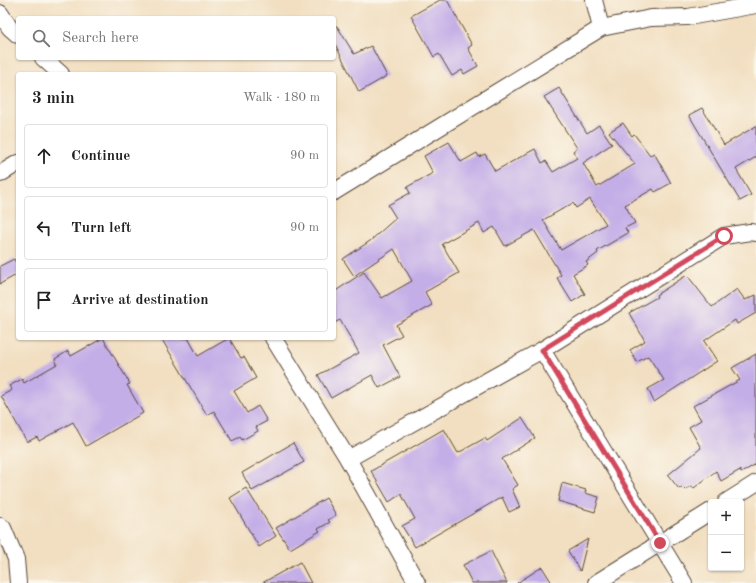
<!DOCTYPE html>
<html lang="en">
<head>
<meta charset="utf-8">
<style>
  body { margin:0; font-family:"Old Standard TT",serif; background:#f6f6f6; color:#222 }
  .controls { position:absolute; right:12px; bottom:12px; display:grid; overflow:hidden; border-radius:4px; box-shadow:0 1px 3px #0004 }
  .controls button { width:36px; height:36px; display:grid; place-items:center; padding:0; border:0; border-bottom:1px solid #e0e0e0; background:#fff; color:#222; font:20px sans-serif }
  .stop { position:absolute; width:12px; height:12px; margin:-9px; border:3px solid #d1495b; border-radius:50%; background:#fff }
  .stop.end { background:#d1495b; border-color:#fff; box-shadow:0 1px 4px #0008 }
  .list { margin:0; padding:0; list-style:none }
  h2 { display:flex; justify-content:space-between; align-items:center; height:52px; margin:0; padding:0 16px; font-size:17px }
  h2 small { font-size:13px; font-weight:400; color:#767676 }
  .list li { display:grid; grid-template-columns:26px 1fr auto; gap:12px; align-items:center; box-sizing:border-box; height:64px; margin:0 8px 8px; padding:0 8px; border:1px solid #e0e0e0; border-radius:4px }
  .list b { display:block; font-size:15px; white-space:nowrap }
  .list em { font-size:13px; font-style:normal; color:#767676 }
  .icon { flex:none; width:22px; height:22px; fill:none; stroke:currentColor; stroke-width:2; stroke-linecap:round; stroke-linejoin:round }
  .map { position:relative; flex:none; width:756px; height:583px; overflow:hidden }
  .search { position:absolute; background:#fff; box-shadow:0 1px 3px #0004; left:16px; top:16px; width:320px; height:44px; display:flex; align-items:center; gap:10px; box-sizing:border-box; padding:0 14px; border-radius:4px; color:#767676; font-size:15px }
  .panel { position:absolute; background:#fff; box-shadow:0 1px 3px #0004; left:16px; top:72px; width:320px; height:268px; border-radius:4px }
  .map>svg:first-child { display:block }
  .building { fill:#c4aee7; fill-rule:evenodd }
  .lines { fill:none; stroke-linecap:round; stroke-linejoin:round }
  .minor-casing { stroke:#564536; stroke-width:18 }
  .minor { stroke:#fff; stroke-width:16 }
  .route { stroke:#d1495b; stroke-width:5 }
</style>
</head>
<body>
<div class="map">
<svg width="756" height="583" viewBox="0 0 756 583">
  <rect width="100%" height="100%" fill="#fbf7ec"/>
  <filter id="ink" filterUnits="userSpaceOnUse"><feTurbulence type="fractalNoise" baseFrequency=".025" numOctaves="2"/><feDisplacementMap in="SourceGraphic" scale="8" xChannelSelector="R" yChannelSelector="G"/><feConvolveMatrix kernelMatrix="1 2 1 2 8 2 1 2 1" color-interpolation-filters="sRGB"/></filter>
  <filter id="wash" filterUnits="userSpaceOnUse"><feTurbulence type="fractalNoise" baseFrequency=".012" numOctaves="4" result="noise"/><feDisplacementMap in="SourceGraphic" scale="16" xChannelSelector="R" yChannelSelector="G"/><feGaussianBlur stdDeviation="0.9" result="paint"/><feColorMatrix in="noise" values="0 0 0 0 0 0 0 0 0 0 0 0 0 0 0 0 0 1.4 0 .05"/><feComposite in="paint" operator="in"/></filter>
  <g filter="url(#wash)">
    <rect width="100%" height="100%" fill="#f2dfc1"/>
    <g id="blocks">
      <g class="building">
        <path d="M 440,0 L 447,0 L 472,45 L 468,48 L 478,66 L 464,74 L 462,70 L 452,76 L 439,54 L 434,57 L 411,16 Z"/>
        <path d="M 337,26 L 354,54 L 371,46 L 387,76 L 359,92 L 334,42 L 334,27 Z"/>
        <path d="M 559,88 L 587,133 L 599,125 L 612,144 L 583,163 L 597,187 L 635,164 L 609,132 L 623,123 L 632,136 L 634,134 L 650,155 L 654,153 L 671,183 L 655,192 L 653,189 L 625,205 L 635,223 L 625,228 L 628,233 L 597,251 L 598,253 L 586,262 L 588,265 L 573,274 L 585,294 L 572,302 L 557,278 L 561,275 L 534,230 L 505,246 L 494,227 L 484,233 L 479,223 L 442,244 L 459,273 L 425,292 L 432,305 L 396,325 L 402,335 L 383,345 L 400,377 L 379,388 L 372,375 L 331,398 L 318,375 L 359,353 L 340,320 L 334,323 L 334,292 L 364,272 L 382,298 L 412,281 L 394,249 L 354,276 L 343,259 L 370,241 L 396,218 L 388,205 L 410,193 L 407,187 L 433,173 L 424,156 L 449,142 L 461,162 L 477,153 L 479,157 L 485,154 L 495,171 L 535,149 L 542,163 L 546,161 L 553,172 L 577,158 L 573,151 L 577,148 L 544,97 ZM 590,199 L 606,224 L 561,250 L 543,220 L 573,203 L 576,208 Z"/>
        <path d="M 702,108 L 724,145 L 756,126 L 756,157 L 736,169 L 751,195 L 740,201 L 689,115 Z"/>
        <path d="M 14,259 L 18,267 L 18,274 L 0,284 L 0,266 Z"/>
        <path d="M 687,275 L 712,307 L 737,289 L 745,300 L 756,295 L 756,313 L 737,324 L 735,320 L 704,341 L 717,361 L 654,402 L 648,389 L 664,380 L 648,356 L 637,362 L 630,350 L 645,341 L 629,313 L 657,297 L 656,295 Z"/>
        <path d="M 103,338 L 130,384 L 127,385 L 143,413 L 86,446 L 73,422 L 39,441 L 37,437 L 27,442 L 1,396 L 12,390 L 9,386 L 22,379 L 24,383 L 57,364 L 55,359 L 68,351 L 71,356 Z"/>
        <path d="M 161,338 L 188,338 L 198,356 L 229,338 L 241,358 L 244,357 L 256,378 L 234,391 L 247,413 L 258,406 L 267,421 L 256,427 L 258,431 L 242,440 L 240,437 L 232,441 L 214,411 L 207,415 Z"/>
        <path d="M 756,354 L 756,464 L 741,473 L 740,470 L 721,481 L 716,471 L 694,488 L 691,486 L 685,490 L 682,487 L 679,489 L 668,475 L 701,448 L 689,427 L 701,420 L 693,406 L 740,380 L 732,368 Z"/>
        <path d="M 522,418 L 535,438 L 502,459 L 518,485 L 512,489 L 520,507 L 509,512 L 502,497 L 415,547 L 402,526 L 415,519 L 401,494 L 389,502 L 371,471 L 444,429 L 458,453 L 485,438 L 487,441 Z"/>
        <path d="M 293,443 L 304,462 L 252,491 L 242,473 Z"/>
        <path d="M 562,483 L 586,490 L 585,493 L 599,497 L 595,512 L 558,501 Z"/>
        <path d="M 246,488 L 276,536 L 259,547 L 230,498 Z"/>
        <path d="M 326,498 L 336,515 L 328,520 L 330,522 L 318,529 L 320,531 L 290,549 L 276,528 Z"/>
        <path d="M 588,539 L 580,571 L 568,551 Z"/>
        <path d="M 491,551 L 507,583 L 472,583 L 463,565 Z"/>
        <path d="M 300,562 L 311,583 L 262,583 Z"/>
        <path d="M 542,567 L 552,583 L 517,583 Z"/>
      </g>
    </g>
  </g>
  <g filter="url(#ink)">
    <use href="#blocks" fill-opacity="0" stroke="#564536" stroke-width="1"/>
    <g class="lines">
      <g class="minor-casing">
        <g id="minor">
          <path d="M 594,0 L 601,28"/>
          <path d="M 0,13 L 10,28 L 18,35"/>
          <path d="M 43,58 L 61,74"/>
          <path d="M 0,174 L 18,163"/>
          <path d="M 334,192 L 601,28 L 651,18 L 688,17 L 756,5"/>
          <path d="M 273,338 L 348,459 L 417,583"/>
          <path d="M 542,350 L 684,583"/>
          <path d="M 348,459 L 542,350 L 724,236 L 750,232 L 756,233"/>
          <path d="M 726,502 L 756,483"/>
          <path d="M 0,526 L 3,528 L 16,559 L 18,583"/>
          <path d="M 596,583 L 711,511"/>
        </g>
      </g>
      <use href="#minor" class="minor"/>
    </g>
  </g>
  <g class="lines" filter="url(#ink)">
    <path class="route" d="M 660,543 L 542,350 L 724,236"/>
  </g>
</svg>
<div class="controls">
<button>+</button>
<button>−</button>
</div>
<div class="stop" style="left:724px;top:236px"></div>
<div class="stop end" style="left:660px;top:543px"></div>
<div class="search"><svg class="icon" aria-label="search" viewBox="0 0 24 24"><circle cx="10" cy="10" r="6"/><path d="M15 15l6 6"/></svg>Search here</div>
<section class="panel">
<h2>3 min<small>Walk · 180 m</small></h2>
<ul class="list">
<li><svg class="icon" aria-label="ahead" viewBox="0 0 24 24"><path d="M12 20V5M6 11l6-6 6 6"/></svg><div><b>Continue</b></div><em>90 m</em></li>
<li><svg class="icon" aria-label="left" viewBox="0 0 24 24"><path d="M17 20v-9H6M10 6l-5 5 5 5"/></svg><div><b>Turn left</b></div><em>90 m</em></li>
<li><svg class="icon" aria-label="arrive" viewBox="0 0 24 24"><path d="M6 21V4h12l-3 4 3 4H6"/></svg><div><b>Arrive at destination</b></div></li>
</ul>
</section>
</div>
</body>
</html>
